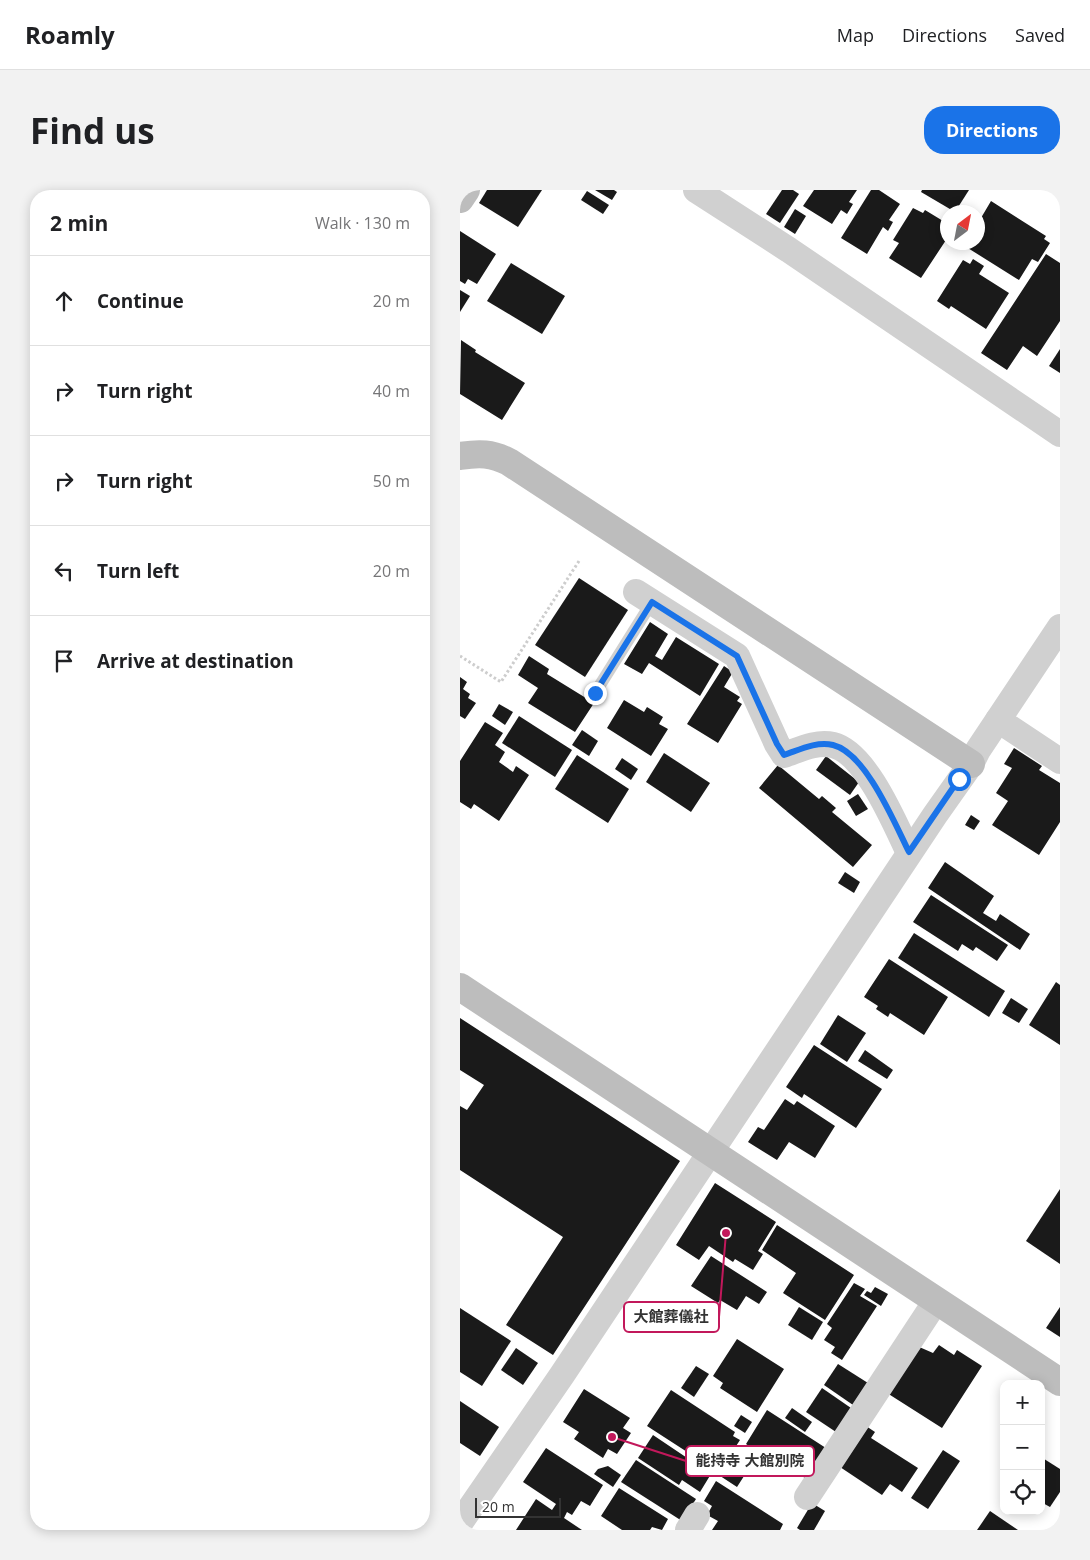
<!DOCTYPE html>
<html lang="en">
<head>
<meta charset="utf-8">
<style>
  body { margin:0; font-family:"Open Sans","Noto Sans JP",sans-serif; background:#f2f2f2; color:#202124 }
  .controls { position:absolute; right:15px; bottom:15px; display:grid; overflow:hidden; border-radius:10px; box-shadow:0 2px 12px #0003 }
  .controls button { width:45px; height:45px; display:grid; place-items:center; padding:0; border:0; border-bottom:1px solid #e0e0e0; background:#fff; color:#202124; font:25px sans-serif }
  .compass { position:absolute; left:480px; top:15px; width:45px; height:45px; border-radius:50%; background:#fff; box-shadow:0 2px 12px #0003; rotate:32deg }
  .scale { position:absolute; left:15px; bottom:12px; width:86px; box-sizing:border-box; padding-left:5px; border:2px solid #333; border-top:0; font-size:14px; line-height:18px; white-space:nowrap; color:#333; -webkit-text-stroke:4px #fff; paint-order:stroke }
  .stop { position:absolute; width:15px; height:15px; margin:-11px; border:4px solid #1a73e8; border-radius:50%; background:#fff }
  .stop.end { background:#1a73e8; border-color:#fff; box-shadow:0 1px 5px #0008 }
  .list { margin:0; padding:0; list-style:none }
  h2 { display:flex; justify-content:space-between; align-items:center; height:65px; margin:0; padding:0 20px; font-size:21px }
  h2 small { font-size:16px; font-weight:400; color:#757577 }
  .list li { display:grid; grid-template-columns:32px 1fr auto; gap:15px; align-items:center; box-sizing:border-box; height:90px; padding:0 20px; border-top:1px solid #e0e0e0 }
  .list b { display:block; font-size:19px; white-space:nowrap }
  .list em { font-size:16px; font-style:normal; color:#757577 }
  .icon { flex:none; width:28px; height:28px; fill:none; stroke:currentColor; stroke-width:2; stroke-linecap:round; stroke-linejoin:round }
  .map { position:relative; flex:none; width:600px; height:1340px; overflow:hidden; border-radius:20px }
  header { display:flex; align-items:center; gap:30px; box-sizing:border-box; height:70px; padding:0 25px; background:#fff; border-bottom:1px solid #e0e0e0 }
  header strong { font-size:24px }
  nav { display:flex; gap:28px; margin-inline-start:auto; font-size:18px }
  .intro { display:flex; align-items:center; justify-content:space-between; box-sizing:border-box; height:120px; padding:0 30px }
  h1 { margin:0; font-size:35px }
  .button { padding:12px 22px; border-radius:20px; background:#1a73e8; color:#fff; font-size:18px; font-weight:700 }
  main { display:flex; gap:30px; padding:0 30px }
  aside { flex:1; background:#fff; border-radius:20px; box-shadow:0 2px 12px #0003 }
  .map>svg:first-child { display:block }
  .building { fill:#1a1a1a }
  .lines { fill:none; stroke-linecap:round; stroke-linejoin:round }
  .path { stroke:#cdcdcd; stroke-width:3; stroke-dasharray:2.5 2.5; stroke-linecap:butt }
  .lane { stroke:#d0d0d0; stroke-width:12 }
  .street { stroke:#d0d0d0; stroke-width:26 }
  .secondary { stroke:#bdbdbd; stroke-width:28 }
  .route { stroke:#1a73e8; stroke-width:6 }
  .leader { fill:none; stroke:#c2185b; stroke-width:2 }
  .callout-dot { fill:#c2185b; stroke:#fff; stroke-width:2 }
  .callout { fill:#fff; stroke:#c2185b; stroke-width:2 }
  .callout-label { font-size:15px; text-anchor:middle; font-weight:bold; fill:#333 }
</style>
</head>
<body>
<header>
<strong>Roamly</strong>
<nav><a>Map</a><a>Directions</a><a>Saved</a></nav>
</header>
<div class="intro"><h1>Find us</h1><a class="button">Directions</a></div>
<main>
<aside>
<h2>2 min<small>Walk · 130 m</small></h2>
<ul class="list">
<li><svg class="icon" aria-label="ahead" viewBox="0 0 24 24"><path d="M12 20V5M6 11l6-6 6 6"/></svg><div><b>Continue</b></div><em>20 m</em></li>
<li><svg class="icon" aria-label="right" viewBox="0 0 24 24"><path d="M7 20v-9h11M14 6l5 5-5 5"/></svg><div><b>Turn right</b></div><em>40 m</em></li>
<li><svg class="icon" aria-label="right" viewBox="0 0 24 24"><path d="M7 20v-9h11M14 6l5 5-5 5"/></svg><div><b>Turn right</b></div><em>50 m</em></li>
<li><svg class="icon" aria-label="left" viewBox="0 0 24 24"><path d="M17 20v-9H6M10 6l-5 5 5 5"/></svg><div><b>Turn left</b></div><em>20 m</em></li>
<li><svg class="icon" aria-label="arrive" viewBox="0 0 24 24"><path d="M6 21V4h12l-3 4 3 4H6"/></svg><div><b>Arrive at destination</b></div></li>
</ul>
</aside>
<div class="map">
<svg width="600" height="1340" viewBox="0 0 600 1340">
  <rect width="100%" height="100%" fill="#fff"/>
  <g class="building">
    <path d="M 27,0 L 82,0 L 58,37 L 19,13 Z"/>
    <path d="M 135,0 L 154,0 L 157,2 L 152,10 Z"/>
    <path d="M 322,0 L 333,0 L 339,4 L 320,33 L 306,24 Z"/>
    <path d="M 354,0 L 397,0 L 389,12 L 393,14 L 387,24 L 381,20 L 372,34 L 343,16 Z"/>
    <path d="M 411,0 L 419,0 L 440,14 L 429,30 L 433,32 L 428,41 L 423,37 L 407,64 L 381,48 Z"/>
    <path d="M 462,0 L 509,0 L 495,22 L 461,2 Z"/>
    <path d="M 127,1 L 149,15 L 143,24 L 121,10 Z"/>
    <path d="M 531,11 L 586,46 L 584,49 L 590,53 L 578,72 L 572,69 L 559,90 L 503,55 L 505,52 L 518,52 L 518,33 Z"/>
    <path d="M 453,18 L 463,23 L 465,20 L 488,34 L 488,47 L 461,88 L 429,68 L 439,53 L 433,50 Z"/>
    <path d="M 335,19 L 346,26 L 335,44 L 324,37 Z"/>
    <path d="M 0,41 L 36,64 L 17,94 L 8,89 L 5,94 L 0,91 Z"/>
    <path d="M 586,64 L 600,73 L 600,131 L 577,166 L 563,156 L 547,180 L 521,163 Z"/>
    <path d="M 513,69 L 524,76 L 519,84 L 549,103 L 526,139 L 491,116 L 489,119 L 477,111 L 503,70 L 510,74 Z"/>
    <path d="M 51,73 L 105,106 L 82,144 L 27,111 Z"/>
    <path d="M 0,100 L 10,106 L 0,122 Z"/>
    <path d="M 1,150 L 16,160 L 15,162 L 65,193 L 42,230 L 0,204 Z"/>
    <path d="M 600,159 L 600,183 L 589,176 Z"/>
    <path d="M 119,388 L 168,420 L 125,487 L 75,455 Z"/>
    <path d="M 190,432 L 208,444 L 195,466 L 202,470 L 216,447 L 259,474 L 240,506 L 189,473 L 182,484 L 164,474 Z"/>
    <path d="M 69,466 L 89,479 L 87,484 L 134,513 L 115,542 L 68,513 L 78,498 L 58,485 Z"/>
    <path d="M 264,476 L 273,482 L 264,497 L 280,507 L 277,511 L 282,514 L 258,553 L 227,534 Z"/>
    <path d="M 0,487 L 7,492 L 3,499 L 10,504 L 8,508 L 16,513 L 5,529 L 0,526 Z"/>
    <path d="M 164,510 L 184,522 L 187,517 L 203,527 L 199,534 L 208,539 L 191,566 L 147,538 Z"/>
    <path d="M 39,514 L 53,522 L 45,535 L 32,526 Z"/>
    <path d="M 59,526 L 112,560 L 95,587 L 42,553 Z"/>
    <path d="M 25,532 L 43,543 L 35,555 L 45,562 L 39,572 L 53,582 L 56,576 L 69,585 L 39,631 L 14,614 L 11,619 L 0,612 L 0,571 Z"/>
    <path d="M 122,540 L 138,551 L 129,566 L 112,555 Z"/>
    <path d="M 554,558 L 582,576 L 579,580 L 600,593 L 600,632 L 579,665 L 532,635 L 548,611 L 536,603 L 552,578 L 544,574 Z"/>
    <path d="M 204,563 L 250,593 L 231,622 L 186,592 Z"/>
    <path d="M 117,565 L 169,599 L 148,633 L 95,599 Z"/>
    <path d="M 366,566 L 399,592 L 390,605 L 356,580 Z"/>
    <path d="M 162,568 L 178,579 L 171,590 L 155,579 Z"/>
    <path d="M 318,575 L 359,609 L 362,606 L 376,618 L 372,622 L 412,655 L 393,677 L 299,598 Z"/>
    <path d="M 398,604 L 408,619 L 396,626 L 387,611 Z"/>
    <path d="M 511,625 L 520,631 L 514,640 L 505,635 Z"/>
    <path d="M 485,672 L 534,706 L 523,723 L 536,731 L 540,724 L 570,744 L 560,760 L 468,698 Z"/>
    <path d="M 385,682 L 400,692 L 394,703 L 378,693 Z"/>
    <path d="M 471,705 L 548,755 L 537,771 L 516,757 L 513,761 L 502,754 L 498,761 L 453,732 Z"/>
    <path d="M 454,743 L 545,801 L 529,827 L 438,768 Z"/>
    <path d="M 429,769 L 488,807 L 464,845 L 430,823 L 428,827 L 416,819 L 418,816 L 404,807 Z"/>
    <path d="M 596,792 L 600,795 L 600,855 L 569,835 Z"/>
    <path d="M 551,808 L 568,819 L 559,833 L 542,823 Z"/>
    <path d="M 378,825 L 406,843 L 387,872 L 360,854 Z"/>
    <path d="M 0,828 L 220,971 L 93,1165 L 46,1135 L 103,1047 L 0,980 L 0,916 L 7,920 L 24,895 L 0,880 Z"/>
    <path d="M 354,855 L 422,899 L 396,938 L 344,904 L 342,908 L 326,897 Z"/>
    <path d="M 405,860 L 433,880 L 427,889 L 398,871 Z"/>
    <path d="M 325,909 L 334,915 L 337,911 L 375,936 L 355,968 L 329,952 L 317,970 L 288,952 L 298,937 L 304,940 Z"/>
    <path d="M 255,993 L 316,1032 L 298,1061 L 303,1064 L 293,1080 L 275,1069 L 273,1072 L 249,1056 L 239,1070 L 216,1055 Z"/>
    <path d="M 600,999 L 600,1074 L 566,1051 Z"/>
    <path d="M 317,1035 L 394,1085 L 365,1130 L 323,1103 L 336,1083 L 302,1060 Z"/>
    <path d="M 251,1066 L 307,1102 L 299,1114 L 286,1106 L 277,1120 L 260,1110 L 258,1113 L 231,1096 Z"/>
    <path d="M 394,1093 L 405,1099 L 400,1106 L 417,1116 L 382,1170 L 371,1163 L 375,1157 L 364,1150 L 372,1138 L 367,1134 Z"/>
    <path d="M 415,1097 L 428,1104 L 421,1116 L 404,1105 L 407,1101 L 411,1103 Z"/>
    <path d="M 339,1117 L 363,1132 L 352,1150 L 328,1135 Z"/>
    <path d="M 600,1117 L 600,1147 L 586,1138 Z"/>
    <path d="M 0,1118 L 51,1151 L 22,1196 L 0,1182 Z"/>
    <path d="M 277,1149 L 324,1179 L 297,1222 L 260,1198 L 263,1193 L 253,1186 Z"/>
    <path d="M 479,1155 L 494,1165 L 497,1160 L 522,1176 L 482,1238 L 427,1203 L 457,1156 L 473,1163 Z"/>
    <path d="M 56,1158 L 78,1173 L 63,1195 L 41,1180 Z"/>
    <path d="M 378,1174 L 408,1193 L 393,1215 L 364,1195 Z"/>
    <path d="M 236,1176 L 249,1184 L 234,1207 L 221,1198 Z"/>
    <path d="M 362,1198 L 391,1218 L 376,1242 L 346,1222 Z"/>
    <path d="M 124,1199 L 170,1228 L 163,1238 L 171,1243 L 157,1264 L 148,1259 L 143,1268 L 114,1249 L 119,1242 L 103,1232 Z"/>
    <path d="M 211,1200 L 275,1242 L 273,1246 L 280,1250 L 267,1270 L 246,1256 L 238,1269 L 187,1236 Z"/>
    <path d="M 0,1211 L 39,1237 L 20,1266 L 0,1253 Z"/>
    <path d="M 332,1218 L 352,1232 L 345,1242 L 325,1228 Z"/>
    <path d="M 307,1220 L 369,1260 L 345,1288 L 311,1266 L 309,1270 L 286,1254 Z"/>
    <path d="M 281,1225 L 292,1232 L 285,1243 L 274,1236 Z"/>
    <path d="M 403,1234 L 415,1242 L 411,1248 L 458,1278 L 442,1302 L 430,1294 L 422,1305 L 377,1275 Z"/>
    <path d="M 193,1245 L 251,1284 L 240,1302 L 222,1290 L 219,1295 L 178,1268 Z"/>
    <path d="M 86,1258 L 143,1295 L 130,1316 L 121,1311 L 112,1325 L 107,1322 L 104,1328 L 122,1340 L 56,1340 L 76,1309 L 92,1320 L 96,1314 L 63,1292 Z"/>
    <path d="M 483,1260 L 500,1271 L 468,1319 L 451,1308 Z"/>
    <path d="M 581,1267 L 600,1279 L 600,1302 L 590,1317 L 581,1312 Z"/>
    <path d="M 254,1269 L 268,1278 L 271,1273 L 286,1283 L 277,1297 L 248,1278 Z"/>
    <path d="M 176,1270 L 236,1309 L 222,1331 L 161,1292 Z"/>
    <path d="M 148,1276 L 161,1285 L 153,1297 L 134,1284 L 138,1279 Z"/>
    <path d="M 256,1291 L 323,1334 L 320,1340 L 252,1340 L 258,1331 L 247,1325 L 252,1316 L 244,1311 Z"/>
    <path d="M 159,1298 L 208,1329 L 202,1340 L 192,1337 L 190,1340 L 162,1340 L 141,1326 Z"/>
    <path d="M 352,1313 L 365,1321 L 354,1340 L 340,1340 L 337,1338 Z"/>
    <path d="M 530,1321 L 558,1340 L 517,1340 Z"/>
  </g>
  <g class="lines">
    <path class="path" d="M 0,466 L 41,492 L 119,371"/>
    <path class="lane" d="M 135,503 L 192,412"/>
    <g class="street">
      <path d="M 236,0 L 329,60 L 600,244"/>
      <path d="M 176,402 L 277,466 L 317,554 L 324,565 C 339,560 356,551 373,555 C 406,563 435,634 449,663"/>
      <path d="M 538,530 L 600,571"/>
      <path d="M 347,1307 L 476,1111"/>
      <path d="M 0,1333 L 102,1185 L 475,625 L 511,574 L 518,560 L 600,437"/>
      <path d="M 228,1340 L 237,1325"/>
    </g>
    <g class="secondary">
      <path d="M 0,9 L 6,0"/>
      <path d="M 0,266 C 19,263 32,263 49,272 L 511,574"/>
      <path d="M 0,797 L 600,1192"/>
    </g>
  </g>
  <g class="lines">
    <path class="route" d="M 135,503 L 192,412 L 277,466 L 317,554 L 324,565 C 339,560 356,551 373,555 C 406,563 435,634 449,662 L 499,589"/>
  </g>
  <path class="leader" d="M266 1043L259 1127M152 1247L226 1271"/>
  <g class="callout-dot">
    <circle cx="266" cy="1043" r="5"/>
    <circle cx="152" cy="1247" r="5"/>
  </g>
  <g class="callout">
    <rect x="164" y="1112" width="95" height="30" rx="5"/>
    <rect x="226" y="1256" width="128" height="30" rx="5"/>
  </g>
  <g class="callout-label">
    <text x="211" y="1132">大館葬儀社</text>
    <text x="290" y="1276">能持寺 大館別院</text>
  </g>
</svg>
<div class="controls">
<button>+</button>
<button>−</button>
<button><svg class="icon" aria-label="locate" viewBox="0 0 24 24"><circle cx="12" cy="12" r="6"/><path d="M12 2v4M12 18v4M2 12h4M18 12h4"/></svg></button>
</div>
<svg class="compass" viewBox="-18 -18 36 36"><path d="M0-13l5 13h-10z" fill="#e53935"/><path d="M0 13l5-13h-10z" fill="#757577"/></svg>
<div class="scale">20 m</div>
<div class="stop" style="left:499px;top:589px"></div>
<div class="stop end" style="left:135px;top:503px"></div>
</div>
</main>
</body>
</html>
